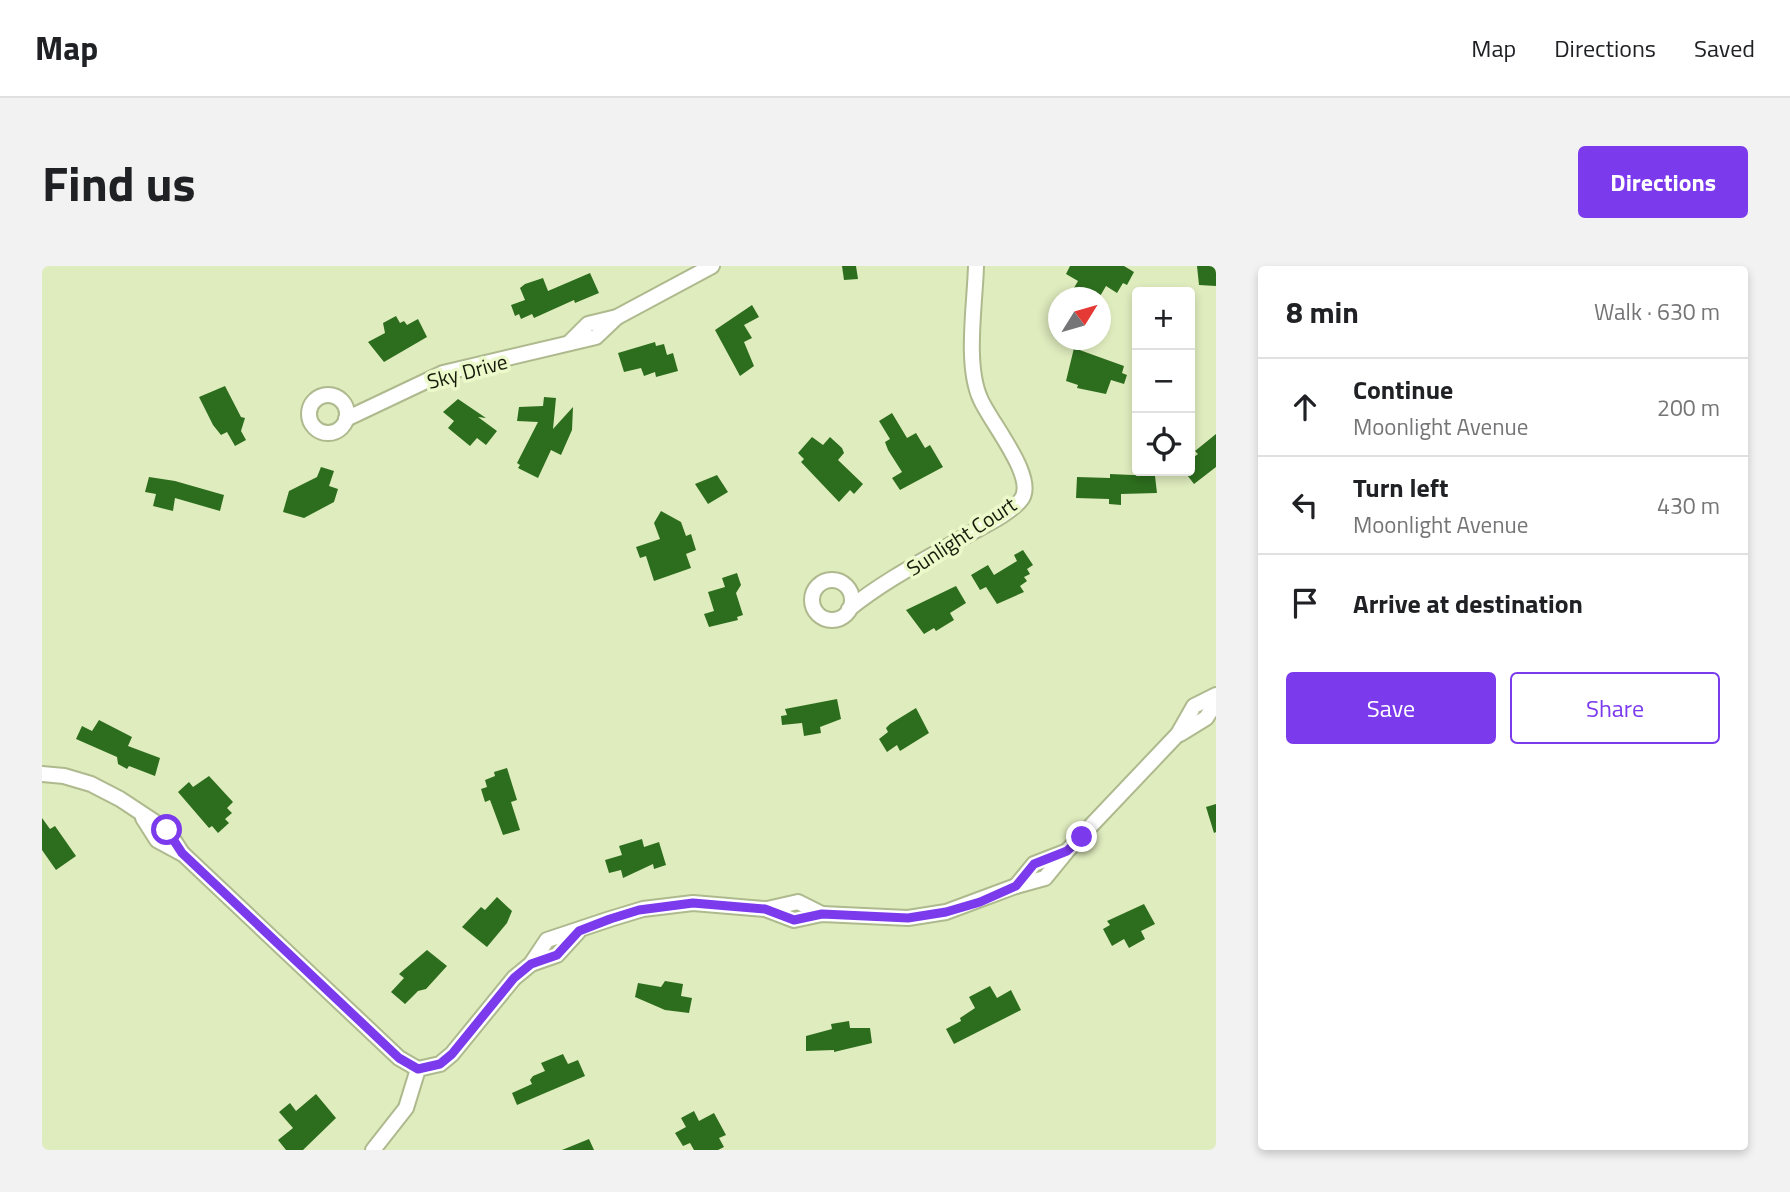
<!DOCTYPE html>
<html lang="en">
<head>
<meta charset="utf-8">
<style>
  body { margin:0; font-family:"Titillium Web",sans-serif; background:#f2f2f2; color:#202124 }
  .controls { position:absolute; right:21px; top:21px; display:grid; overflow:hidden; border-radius:7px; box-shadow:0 4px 10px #0003 }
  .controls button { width:63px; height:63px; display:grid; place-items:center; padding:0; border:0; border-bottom:2px solid #e0e0e0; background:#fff; color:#202124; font:35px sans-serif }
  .compass { position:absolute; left:1006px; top:21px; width:63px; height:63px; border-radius:50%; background:#fff; box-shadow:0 4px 10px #0003; rotate:53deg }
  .stop { position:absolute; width:21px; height:21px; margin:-16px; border:5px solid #7c3aed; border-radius:50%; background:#fff }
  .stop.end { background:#7c3aed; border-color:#fff; box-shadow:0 2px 7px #0008 }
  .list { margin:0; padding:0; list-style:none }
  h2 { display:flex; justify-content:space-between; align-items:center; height:91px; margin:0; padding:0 28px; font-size:30px }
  h2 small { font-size:23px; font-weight:400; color:#757577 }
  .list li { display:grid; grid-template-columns:46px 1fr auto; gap:21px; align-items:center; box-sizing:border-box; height:98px; padding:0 28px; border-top:2px solid #e0e0e0 }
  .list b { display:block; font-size:26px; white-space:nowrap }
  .list p { margin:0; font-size:23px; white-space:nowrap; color:#757577 }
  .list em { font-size:23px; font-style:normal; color:#757577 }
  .actions { display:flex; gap:14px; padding:21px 28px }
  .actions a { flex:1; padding:16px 0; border:2px solid #7c3aed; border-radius:7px; text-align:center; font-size:24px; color:#7c3aed }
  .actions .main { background:#7c3aed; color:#fff }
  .icon { flex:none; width:38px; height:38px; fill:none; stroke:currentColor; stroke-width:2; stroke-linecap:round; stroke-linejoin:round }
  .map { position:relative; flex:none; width:1174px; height:884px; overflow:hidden; border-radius:7px }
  header { display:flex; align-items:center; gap:42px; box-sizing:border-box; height:98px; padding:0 35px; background:#fff; border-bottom:2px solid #e0e0e0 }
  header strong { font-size:33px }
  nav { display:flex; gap:38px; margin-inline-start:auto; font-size:24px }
  .intro { display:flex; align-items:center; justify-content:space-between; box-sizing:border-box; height:168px; padding:0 42px }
  h1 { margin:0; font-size:49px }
  .button { padding:18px 32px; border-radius:7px; background:#7c3aed; color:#fff; font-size:24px; font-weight:700 }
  main { display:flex; gap:42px; padding:0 42px }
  aside { flex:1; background:#fff; border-radius:7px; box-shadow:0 4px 10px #0003 }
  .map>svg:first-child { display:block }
  .building { fill:#2d6e1e }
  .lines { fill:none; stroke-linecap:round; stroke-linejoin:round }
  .street-casing { stroke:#aeba8e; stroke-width:18 }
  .street { stroke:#fff; stroke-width:14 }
  .route { stroke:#7c3aed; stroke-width:9 }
  .labels { text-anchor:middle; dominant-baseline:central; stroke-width:7; stroke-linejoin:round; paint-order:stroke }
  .street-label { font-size:21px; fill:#171b0a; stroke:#ecf9cb }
</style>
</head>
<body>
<header>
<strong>Map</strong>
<nav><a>Map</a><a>Directions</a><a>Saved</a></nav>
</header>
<div class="intro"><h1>Find us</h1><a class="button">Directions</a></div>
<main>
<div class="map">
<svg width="1174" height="884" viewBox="0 0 1174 884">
  <rect width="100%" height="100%" fill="#dfecbe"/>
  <g class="building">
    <path d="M 800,0 L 814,0 L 816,13 L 802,14 Z"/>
    <path d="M 1028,0 L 1082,0 L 1092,6 L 1085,19 L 1081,17 L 1075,27 L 1064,20 L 1057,32 L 1026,32 L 1036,15 L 1024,8 Z"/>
    <path d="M 1155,0 L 1174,0 L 1174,20 L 1157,19 Z"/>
    <path d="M 548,7 L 557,27 L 533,37 L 532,34 L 492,52 L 490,48 L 479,53 L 477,48 L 473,50 L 469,39 L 483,34 L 478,22 L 483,18 L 501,12 L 506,25 Z"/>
    <path d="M 710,39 L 717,51 L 702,59 L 710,72 L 702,76 L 712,100 L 698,110 L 673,64 Z"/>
    <path d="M 354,50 L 358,57 L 362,55 L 365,59 L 376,53 L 385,71 L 342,96 L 326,76 L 343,67 L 341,57 Z"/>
    <path d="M 613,76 L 614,80 L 622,78 L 625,89 L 631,87 L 636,105 L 614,111 L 613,106 L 602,110 L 599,102 L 582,106 L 576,87 Z"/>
    <path d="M 1032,82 L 1082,100 L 1080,107 L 1085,109 L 1082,118 L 1069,114 L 1064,128 L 1035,122 L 1036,119 L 1024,115 Z"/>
    <path d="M 183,120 L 199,151 L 203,152 L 199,165 L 204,174 L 193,180 L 185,166 L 179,169 L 171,159 L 157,131 Z"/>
    <path d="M 502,131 L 514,132 L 511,163 L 531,141 L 530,164 L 519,189 L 509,184 L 496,212 L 476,202 L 478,199 L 475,197 L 496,156 L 475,155 L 477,141 L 501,140 Z"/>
    <path d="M 416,133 L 444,152 L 436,151 L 455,165 L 444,179 L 435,172 L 428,180 L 406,162 L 412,155 L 401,146 Z"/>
    <path d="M 850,147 L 865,172 L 874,167 L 883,182 L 888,179 L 901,201 L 858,224 L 850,212 L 860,206 L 846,184 L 843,176 L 848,173 L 837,155 Z"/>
    <path d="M 1174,168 L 1174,201 L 1152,218 L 1142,205 L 1148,205 L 1148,194 L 1156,188 L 1153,185 Z"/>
    <path d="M 770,171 L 781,179 L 788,171 L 800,182 L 802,187 L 796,194 L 821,218 L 812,228 L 808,224 L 797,236 L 759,196 L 762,193 L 756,187 Z"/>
    <path d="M 279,201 L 292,205 L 287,220 L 296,223 L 292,236 L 262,252 L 241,246 L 247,225 L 275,211 Z"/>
    <path d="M 1068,208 L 1113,210 L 1115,227 L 1079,228 L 1079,239 L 1067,238 L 1067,233 L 1034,232 L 1035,211 L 1068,212 Z"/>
    <path d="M 675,209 L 686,226 L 666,238 L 653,218 Z"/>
    <path d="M 107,211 L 133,215 L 182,229 L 178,245 L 133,232 L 131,245 L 111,240 L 114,228 L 103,226 Z"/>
    <path d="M 619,245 L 639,256 L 644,270 L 649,268 L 654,284 L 644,288 L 649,302 L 612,315 L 604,290 L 598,292 L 594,281 L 618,273 L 612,257 Z"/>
    <path d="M 981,284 L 991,299 L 985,303 L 988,308 L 982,311 L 985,315 L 978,320 L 982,326 L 955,338 L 944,321 L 938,324 L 929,309 L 946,299 L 952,309 L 975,295 L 972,289 Z"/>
    <path d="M 695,307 L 699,319 L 694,327 L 701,349 L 695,351 L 696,354 L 667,361 L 662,348 L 672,345 L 666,326 L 683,321 L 680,312 Z"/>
    <path d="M 914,320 L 924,337 L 908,347 L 912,354 L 894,365 L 892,362 L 882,368 L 864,344 Z"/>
    <path d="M 795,433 L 799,453 L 778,461 L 779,467 L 762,470 L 760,457 L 740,459 L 739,450 L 745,449 L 743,443 Z"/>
    <path d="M 874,442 L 887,467 L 858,485 L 855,479 L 845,486 L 837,473 L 846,466 L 844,462 L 848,458 Z"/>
    <path d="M 57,454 L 90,471 L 86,480 L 118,492 L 113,510 L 87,500 L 85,503 L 76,498 L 75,491 L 34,473 L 40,460 L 50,465 Z"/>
    <path d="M 465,502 L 475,534 L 469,536 L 478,564 L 461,569 L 448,534 L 443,536 L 439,523 L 445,521 L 443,514 L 453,510 L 452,506 Z"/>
    <path d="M 167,510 L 191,536 L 185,542 L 190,547 L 183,553 L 187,557 L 176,567 L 170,560 L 167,562 L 136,526 L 147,516 L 151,521 Z"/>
    <path d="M 1174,538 L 1174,566 L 1172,567 L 1164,541 Z"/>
    <path d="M 0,552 L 8,563 L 13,560 L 34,590 L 14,604 L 0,584 Z"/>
    <path d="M 600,573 L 602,581 L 617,576 L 624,599 L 612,603 L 611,598 L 581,612 L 579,604 L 567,607 L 563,594 L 580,589 L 577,580 Z"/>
    <path d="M 455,631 L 470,645 L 465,657 L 445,681 L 420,661 L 439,641 L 443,644 Z"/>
    <path d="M 1102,638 L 1113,658 L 1099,665 L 1103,673 L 1087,682 L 1082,673 L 1070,680 L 1061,663 L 1068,659 L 1065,655 Z"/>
    <path d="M 385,684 L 405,700 L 384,723 L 376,725 L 363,738 L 349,726 L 362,712 L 357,708 Z"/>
    <path d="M 623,715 L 641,718 L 639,730 L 650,732 L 647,747 L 623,744 L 593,731 L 596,717 L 619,721 Z"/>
    <path d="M 948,720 L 955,732 L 969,724 L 979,744 L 912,778 L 904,763 L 919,755 L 918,752 L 933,742 L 927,731 Z"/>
    <path d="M 807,755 L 808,762 L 828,762 L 830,777 L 792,786 L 792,784 L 764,785 L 764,770 L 790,763 L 789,758 Z"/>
    <path d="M 521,788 L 526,798 L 536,794 L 543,810 L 475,839 L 470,827 L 490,818 L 488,814 L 491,810 L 503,805 L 499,797 Z"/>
    <path d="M 274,828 L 294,852 L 261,884 L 244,884 L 236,874 L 251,862 L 237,846 L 248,837 L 254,845 Z"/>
    <path d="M 652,845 L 657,855 L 672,847 L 684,869 L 677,872 L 682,881 L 676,884 L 652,884 L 648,877 L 641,880 L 633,867 L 644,861 L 639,852 Z"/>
    <path d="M 547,873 L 552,884 L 520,884 Z"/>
  </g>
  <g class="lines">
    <g class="street-casing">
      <g id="street">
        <path d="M 528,76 L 546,58 L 575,51 L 670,0"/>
        <circle cx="286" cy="148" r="19"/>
        <path d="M 304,153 L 401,107 L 554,71 L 575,51"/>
        <circle cx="790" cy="334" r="20"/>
        <path d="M 807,343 C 844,313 888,291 929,267 C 945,258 965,249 978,235 C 998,214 947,155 938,132 C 923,98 933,38 934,0"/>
        <path d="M 1138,468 L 1164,452 L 1174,437"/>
        <path d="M 0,508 L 22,510 L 49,518 L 78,533 L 125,564 L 140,587 L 357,792 L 376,803 L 398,798 L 410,788 L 472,712 L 489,698 L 505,674 L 568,653 L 601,643 L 651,637 L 723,643 L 752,654 L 780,648 L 866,652 L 904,646 L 974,620 L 1003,612 L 1025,585 L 1136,468 L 1152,440 L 1174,429"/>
        <path d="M 101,552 L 115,574 L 139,587"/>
        <path d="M 974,620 L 992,598 L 1023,586"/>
        <path d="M 725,643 L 756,636 L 780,648"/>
        <path d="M 489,698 L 515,689 L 536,666"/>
        <path d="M 331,884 L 364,842 L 376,803"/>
      </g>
    </g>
    <use href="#street" class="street"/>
  </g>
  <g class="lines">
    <path class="route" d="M 125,564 L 140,587 L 357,792 L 376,803 L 398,798 L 410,788 L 472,712 L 489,698 L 515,689 L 537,665 L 568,653 L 597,644 L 651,637 L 723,643 L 752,654 L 780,648 L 866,652 L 904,646 L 938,636 L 974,620 L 992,598 L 1025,585 L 1040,571"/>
  </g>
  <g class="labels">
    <g class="street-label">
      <text transform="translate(425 105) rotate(-15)">Sky Drive</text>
      <text transform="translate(919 270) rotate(-33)">Sunlight Court</text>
    </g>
  </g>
</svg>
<div class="controls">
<button>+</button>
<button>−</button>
<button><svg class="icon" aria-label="locate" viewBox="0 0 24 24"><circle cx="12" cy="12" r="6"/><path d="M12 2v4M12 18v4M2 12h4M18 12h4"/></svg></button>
</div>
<svg class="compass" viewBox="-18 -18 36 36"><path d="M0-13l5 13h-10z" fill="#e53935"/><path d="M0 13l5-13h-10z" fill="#757577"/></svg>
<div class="stop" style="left:125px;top:564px"></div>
<div class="stop end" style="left:1040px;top:571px"></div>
</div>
<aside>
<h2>8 min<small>Walk · 630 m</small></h2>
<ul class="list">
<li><svg class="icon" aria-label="ahead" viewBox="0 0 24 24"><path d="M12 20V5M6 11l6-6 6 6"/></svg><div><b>Continue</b><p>Moonlight Avenue</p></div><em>200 m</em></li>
<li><svg class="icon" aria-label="left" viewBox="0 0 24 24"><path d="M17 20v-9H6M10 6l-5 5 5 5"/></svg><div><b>Turn left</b><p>Moonlight Avenue</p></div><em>430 m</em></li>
<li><svg class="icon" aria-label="arrive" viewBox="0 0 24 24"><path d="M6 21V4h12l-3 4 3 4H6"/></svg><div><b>Arrive at destination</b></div></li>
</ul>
<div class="actions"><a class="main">Save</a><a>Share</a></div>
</aside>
</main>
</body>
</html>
